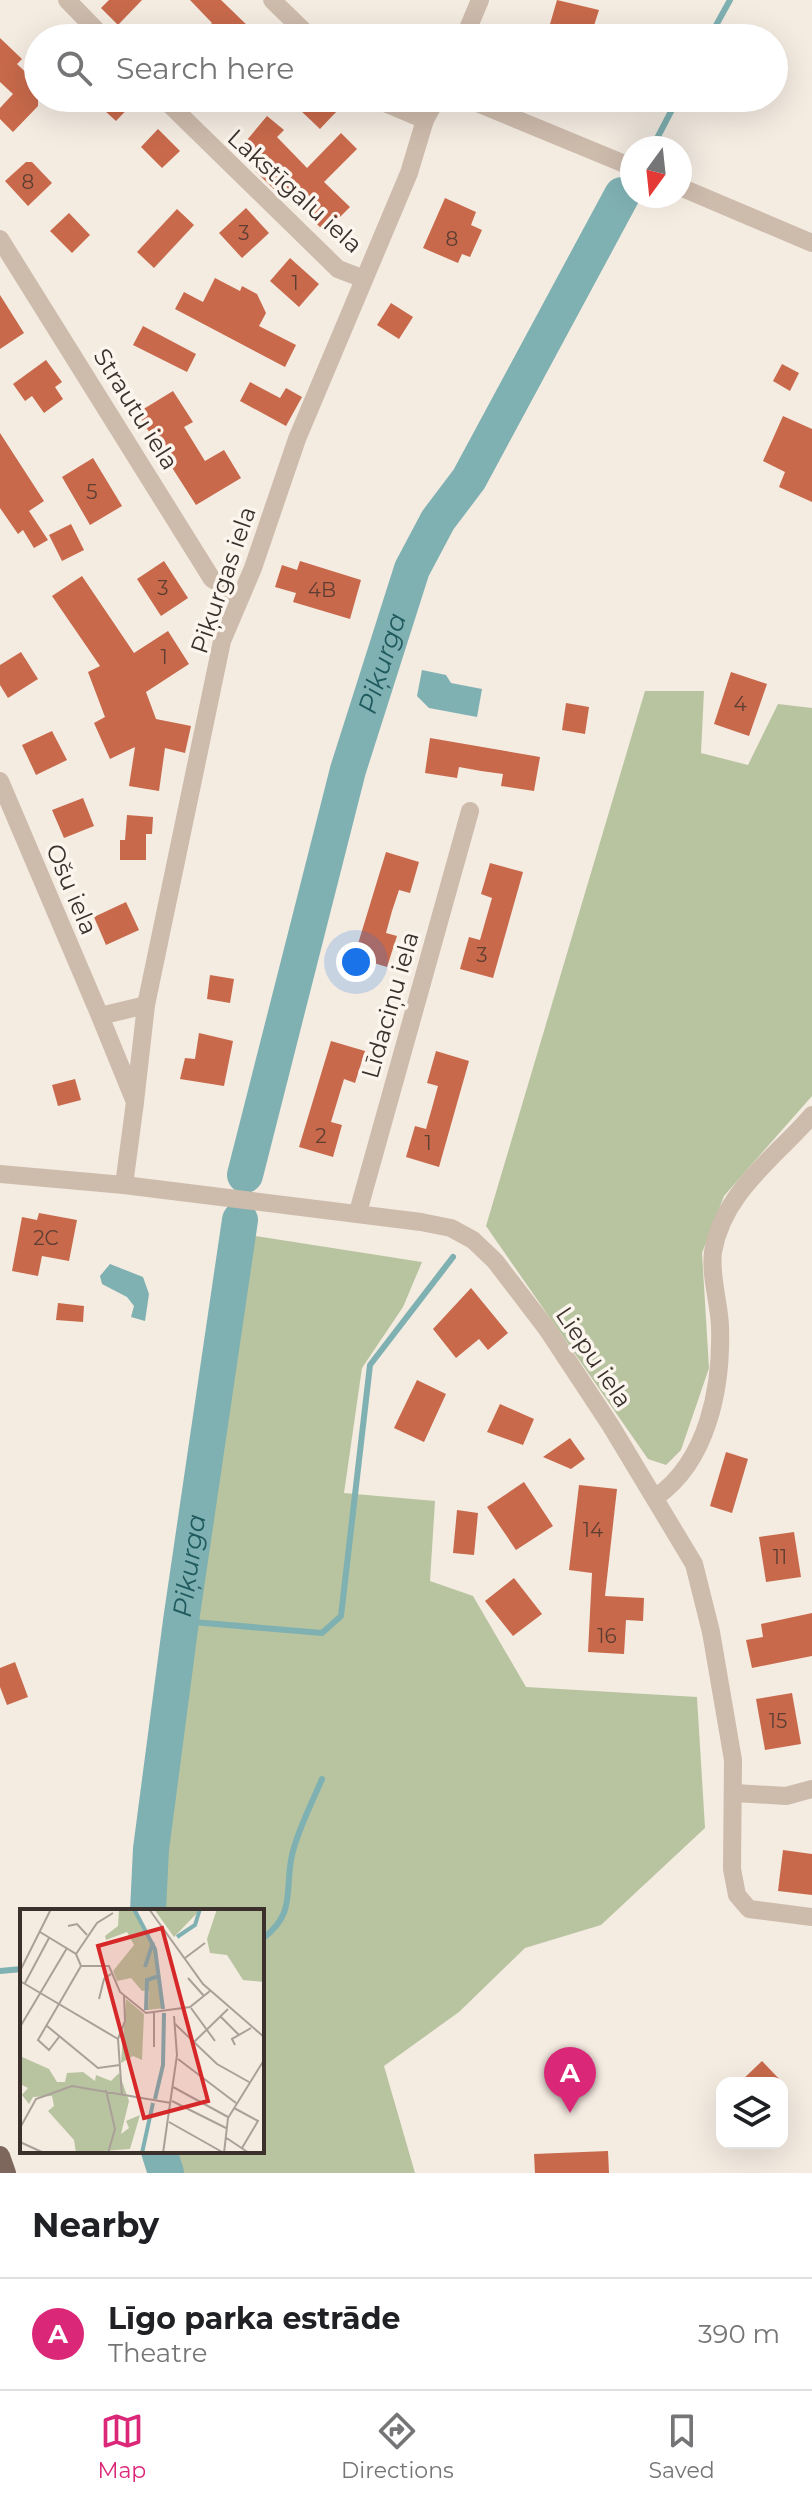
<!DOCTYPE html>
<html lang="en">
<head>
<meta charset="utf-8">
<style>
  body { margin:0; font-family:Montserrat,sans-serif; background:#f2f2f2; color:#202124 }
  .controls { position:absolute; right:24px; bottom:24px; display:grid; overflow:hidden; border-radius:16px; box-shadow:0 8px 32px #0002 }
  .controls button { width:72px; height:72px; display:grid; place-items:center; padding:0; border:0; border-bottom:2px solid #e0e0e0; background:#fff; color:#202124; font:40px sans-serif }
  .compass { position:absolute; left:620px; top:136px; width:72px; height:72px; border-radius:50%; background:#fff; box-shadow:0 8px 32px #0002; rotate:195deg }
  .you { position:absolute; left:356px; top:962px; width:28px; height:28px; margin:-20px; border:6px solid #fff; border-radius:50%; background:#1a73e8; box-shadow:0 0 0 12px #1a73e833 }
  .badge { display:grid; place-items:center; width:52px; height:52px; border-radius:50%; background:#db2777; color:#fff; font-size:26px; font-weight:700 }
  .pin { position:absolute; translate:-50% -66px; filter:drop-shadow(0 2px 4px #0008) }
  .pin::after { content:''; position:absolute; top:42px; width:28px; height:24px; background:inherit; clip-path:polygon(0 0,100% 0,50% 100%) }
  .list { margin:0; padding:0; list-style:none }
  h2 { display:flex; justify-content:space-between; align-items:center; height:104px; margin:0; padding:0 32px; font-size:34px }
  h2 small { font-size:26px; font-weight:400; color:#757577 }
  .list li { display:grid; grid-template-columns:52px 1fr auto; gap:24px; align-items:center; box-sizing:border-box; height:112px; padding:0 32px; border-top:2px solid #e0e0e0 }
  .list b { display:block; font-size:30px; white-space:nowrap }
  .list p { margin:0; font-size:26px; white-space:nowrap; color:#757577 }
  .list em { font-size:26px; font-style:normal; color:#757577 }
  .icon { flex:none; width:44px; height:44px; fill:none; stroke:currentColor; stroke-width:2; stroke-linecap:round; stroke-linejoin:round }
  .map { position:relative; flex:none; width:812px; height:2173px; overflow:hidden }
  .search { position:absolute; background:#fff; box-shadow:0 8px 32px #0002; left:24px; right:24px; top:24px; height:88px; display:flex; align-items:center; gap:20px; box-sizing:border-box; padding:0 28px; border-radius:44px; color:#757577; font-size:30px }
  .sheet { height:216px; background:#fff }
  nav { display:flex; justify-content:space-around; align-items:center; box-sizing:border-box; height:112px; border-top:2px solid #e0e0e0; background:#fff; font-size:22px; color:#757577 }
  nav a { display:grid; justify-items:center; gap:4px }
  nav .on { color:#db2777 }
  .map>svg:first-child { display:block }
  .green { fill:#b8c4a0 }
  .water { fill:#7fb0b2 }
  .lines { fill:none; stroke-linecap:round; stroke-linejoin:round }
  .stream { stroke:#7fb0b2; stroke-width:6 }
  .river { stroke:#7fb0b2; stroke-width:36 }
  .building { fill:#c8694b }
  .minor { stroke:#cdbbac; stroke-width:18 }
  .primary { stroke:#7d675c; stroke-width:20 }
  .labels { text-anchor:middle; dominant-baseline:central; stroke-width:7; stroke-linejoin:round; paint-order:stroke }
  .number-label { font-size:20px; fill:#5e3e33 }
  .street-label { font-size:24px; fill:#3b302b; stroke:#fbf5ee }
  .water-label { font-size:26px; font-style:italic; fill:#1f5a5e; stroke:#fbf5ee }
  .inset-river { fill:none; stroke:#7fb0b2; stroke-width:4 }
  .inset-road { fill:none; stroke:#aaa098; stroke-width:2 }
  .view { fill:#d62828; fill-opacity:0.15; stroke:#d62828; stroke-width:4 }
  .inset-edge { fill:none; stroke:#3b302b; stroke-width:4 }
</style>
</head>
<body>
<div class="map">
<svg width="812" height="2173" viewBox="0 0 812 2173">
  <rect width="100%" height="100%" fill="#f4ebe1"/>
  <g class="green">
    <path d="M 645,691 L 704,691 L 701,753 L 748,765 L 778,704 L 812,708 L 812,1096 L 724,1196 L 702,1253 L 709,1368 L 681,1450 L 666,1465 L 648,1459 L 486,1226 Z"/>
    <path d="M 223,1231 L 422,1262 L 403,1307 L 362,1368 L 344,1493 L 435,1501 L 430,1581 L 473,1596 L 526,1687 L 697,1697 L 705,1828 L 601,1925 L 525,1948 L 459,2012 L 384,2066 L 415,2173 L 152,2173 L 144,2151 L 262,2151 L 262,1911 L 134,1911 L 133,1902 Z"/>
  </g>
  <g class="water">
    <path d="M 422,670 L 446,675 L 451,683 L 482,689 L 477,717 L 429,708 L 417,696 Z"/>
    <path d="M 110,1264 L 143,1277 L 149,1294 L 145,1321 L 131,1317 L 134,1306 L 127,1297 L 102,1284 L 100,1276 Z"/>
  </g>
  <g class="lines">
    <g class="stream">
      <path d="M 709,38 L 730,0"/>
      <path d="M 652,148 L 678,98"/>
      <path d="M 181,1621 L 322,1633 L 341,1616 L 370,1365 L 453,1257"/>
      <path d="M 262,1939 C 297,1913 284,1891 292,1855 C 298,1829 312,1803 322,1779"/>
      <path d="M 0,1971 L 22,1969"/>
    </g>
    <g class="river">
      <path id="s1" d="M 245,1175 L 348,770 L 412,569 L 438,520 L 469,479 L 622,195"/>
      <path id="s2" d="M 148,1911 L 151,1849 L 181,1621 L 240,1220"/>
      <path d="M 159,2151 L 166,2173"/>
    </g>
  </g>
  <g class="building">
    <path d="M 109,0 L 142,0 L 118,25 L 101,8 Z"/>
    <path d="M 190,0 L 221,0 L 251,29 L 242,38 L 198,38 L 212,23 Z"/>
    <path d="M 557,0 L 599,10 L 590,38 L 546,38 Z"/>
    <path d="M 0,38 L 22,59 L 17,64 L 38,84 L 38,106 L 13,132 L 0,119 L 0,108 L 13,94 L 0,82 Z"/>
    <path d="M 91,98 L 138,98 L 116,121 Z"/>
    <path d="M 310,98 L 324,98 L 337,111 L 320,129 L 299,109 Z"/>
    <path d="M 267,116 L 284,130 L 277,137 L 307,168 L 341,133 L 357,149 L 324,182 L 350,207 L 325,232 L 280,188 L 276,191 L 255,171 L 262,164 L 242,146 Z"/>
    <path d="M 158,129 L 180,151 L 162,168 L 141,147 Z"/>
    <path d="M 26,162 L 32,162 L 52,183 L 28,206 L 5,181 Z"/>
    <path d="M 445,198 L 476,212 L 471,225 L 482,230 L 470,257 L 462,254 L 458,263 L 423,248 Z"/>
    <path d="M 246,208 L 269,233 L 242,258 L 219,233 Z"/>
    <path d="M 177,209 L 194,225 L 154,268 L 137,252 Z"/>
    <path d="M 69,213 L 90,235 L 72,253 L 50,231 Z"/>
    <path d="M 290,258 L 319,284 L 299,307 L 270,281 Z"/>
    <path d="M 215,278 L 240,291 L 242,286 L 257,294 L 266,313 L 259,326 L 296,345 L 285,367 L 175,309 L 184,292 L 203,302 Z"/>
    <path d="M 0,295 L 24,333 L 0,349 Z"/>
    <path d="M 391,303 L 413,317 L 399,339 L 377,325 Z"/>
    <path d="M 143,326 L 196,354 L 187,372 L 133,345 Z"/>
    <path d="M 46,360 L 62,382 L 55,387 L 63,399 L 44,413 L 32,396 L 25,401 L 13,384 Z"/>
    <path d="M 782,364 L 799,373 L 790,391 L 773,381 Z"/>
    <path d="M 250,382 L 280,398 L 286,388 L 302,397 L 286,426 L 240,401 Z"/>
    <path d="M 173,391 L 193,422 L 184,427 L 205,461 L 224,450 L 241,478 L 196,505 L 137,413 Z"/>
    <path d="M 783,416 L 812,429 L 812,502 L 779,487 L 785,472 L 763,461 Z"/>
    <path d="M 0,433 L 44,501 L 29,511 L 48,540 L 34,548 L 23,530 L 18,534 L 0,508 Z"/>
    <path d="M 93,458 L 122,506 L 90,525 L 62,477 Z"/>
    <path d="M 71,524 L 84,550 L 62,561 L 49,535 Z"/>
    <path d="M 164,561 L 188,598 L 161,616 L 137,579 Z"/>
    <path d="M 300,561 L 361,580 L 350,619 L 293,602 L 296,593 L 275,587 L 282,565 L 297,570 Z"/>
    <path d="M 82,576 L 134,653 L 168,631 L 189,664 L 146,692 L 156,719 L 191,726 L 185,753 L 165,748 L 159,791 L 129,786 L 135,747 L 110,759 L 94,723 L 105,717 L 88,672 L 100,666 L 52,596 Z"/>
    <path d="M 21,652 L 38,679 L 8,698 L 0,685 L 0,665 Z"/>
    <path d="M 731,672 L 767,684 L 749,736 L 714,724 Z"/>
    <path d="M 566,703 L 589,707 L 585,734 L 562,730 Z"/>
    <path d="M 52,731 L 67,760 L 36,775 L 22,745 Z"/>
    <path d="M 430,738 L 540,757 L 534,791 L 501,786 L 503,774 L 481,771 L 459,767 L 457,778 L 425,773 Z"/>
    <path d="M 83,798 L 94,826 L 64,838 L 52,810 Z"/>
    <path d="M 127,815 L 153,817 L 152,834 L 146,834 L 146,860 L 120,860 L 120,840 L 125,840 Z"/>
    <path d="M 386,852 L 419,862 L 410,893 L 399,890 L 392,911 L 386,933 L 397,936 L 387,967 L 354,957 Z"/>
    <path d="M 490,863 L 523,872 L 493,978 L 460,969 L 469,937 L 480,940 L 492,898 L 481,894 Z"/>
    <path d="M 126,902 L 139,930 L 106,945 L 94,917 Z"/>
    <path d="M 210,975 L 234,979 L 230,1003 L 207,999 Z"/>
    <path d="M 199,1033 L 233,1041 L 224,1086 L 180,1079 L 185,1058 L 195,1059 Z"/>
    <path d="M 331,1041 L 365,1051 L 355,1083 L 344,1079 L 331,1122 L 342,1125 L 333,1157 L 299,1147 Z"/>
    <path d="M 436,1051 L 469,1061 L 439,1167 L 406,1157 L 415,1126 L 426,1129 L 432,1108 L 438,1086 L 427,1083 Z"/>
    <path d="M 75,1079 L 81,1100 L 58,1106 L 52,1085 Z"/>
    <path d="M 39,1213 L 77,1220 L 69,1261 L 42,1256 L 38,1276 L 12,1271 L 22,1217 L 37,1220 Z"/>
    <path d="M 471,1288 L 508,1333 L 488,1350 L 479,1339 L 456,1358 L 433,1329 Z"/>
    <path d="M 58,1303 L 84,1306 L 83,1322 L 56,1320 Z"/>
    <path d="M 417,1380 L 446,1394 L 424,1442 L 394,1428 Z"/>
    <path d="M 500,1404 L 534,1419 L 523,1445 L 487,1432 Z"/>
    <path d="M 570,1438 L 585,1459 L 571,1469 L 543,1457 Z"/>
    <path d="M 726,1452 L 748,1459 L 732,1513 L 710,1506 Z"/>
    <path d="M 524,1482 L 553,1526 L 516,1550 L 487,1507 Z"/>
    <path d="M 579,1485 L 617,1489 L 605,1596 L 644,1598 L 643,1621 L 626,1620 L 624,1654 L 588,1652 L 592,1573 L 569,1570 Z"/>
    <path d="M 457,1510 L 478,1513 L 474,1555 L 453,1553 Z"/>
    <path d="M 794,1532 L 801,1577 L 766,1582 L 759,1537 Z"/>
    <path d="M 514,1578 L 542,1614 L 513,1636 L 485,1601 Z"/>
    <path d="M 812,1613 L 812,1656 L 752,1668 L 746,1640 L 763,1637 L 761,1624 Z"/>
    <path d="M 15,1662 L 28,1697 L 7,1705 L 0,1687 L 0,1668 Z"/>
    <path d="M 792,1693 L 801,1744 L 765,1750 L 756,1699 Z"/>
    <path d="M 783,1850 L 812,1854 L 812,1895 L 778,1891 Z"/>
    <path d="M 762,2061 L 783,2083 L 739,2083 Z"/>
    <path d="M 608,2151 L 609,2173 L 535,2173 L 534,2154 Z"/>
  </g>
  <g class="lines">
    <g class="minor">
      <path d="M 67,0 L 104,38"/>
      <path d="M 272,0 L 311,38"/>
      <path d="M 464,38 L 480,0"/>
      <path d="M 163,98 L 338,269 L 364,279"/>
      <path d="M 373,98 L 425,120"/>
      <path d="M 465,98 L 632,167"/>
      <path d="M 680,187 L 812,243"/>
      <path d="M 0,239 L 212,579 L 239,596"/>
      <path d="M 0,781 L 100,1016 L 146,1005"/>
      <path d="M 100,1016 L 135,1102 L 124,1185"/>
      <path d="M 135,1102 L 146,1005 L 222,641 L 253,568 L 297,439 L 409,173 L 425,120 L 437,98"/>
      <path d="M 0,1174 L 124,1185 L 421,1222 L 451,1228 L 473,1240 L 495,1261 L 547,1329 L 611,1426 L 694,1564 L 711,1632 L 733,1760 L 732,1869 L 737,1895 L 749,1909 L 812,1917"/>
      <path d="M 358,1212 L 470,811"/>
      <path d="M 656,1497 C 708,1461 722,1387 720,1326 C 719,1302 710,1276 713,1252 C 723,1192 775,1158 812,1115"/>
      <path d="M 735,1793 L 786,1796 L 812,1789"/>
    </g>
    <path class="primary" d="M 0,2156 L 6,2173"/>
  </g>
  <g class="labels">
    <g class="number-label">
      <text x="28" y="182">8</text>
      <text x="244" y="233">3</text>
      <text x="452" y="239">8</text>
      <text x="295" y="283">1</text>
      <text x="92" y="492">5</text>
      <text x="163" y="588">3</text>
      <text x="322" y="590">4B</text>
      <text x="164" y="657">1</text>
      <text x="740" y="704">4</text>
      <text x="482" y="955">3</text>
      <text x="321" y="1136">2</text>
      <text x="428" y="1143">1</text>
      <text x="46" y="1238">2C</text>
      <text x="593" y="1530">14</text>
      <text x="780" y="1557">11</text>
      <text x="607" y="1636">16</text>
      <text x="778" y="1721">15</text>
    </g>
    <g class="street-label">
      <text transform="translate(295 191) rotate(42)">Lakstīgalu iela</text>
      <text transform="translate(136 409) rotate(58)">Strautu iela</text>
      <text transform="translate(223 580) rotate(-71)">Piķurgas iela</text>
      <text transform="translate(72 889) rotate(67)">Ošu iela</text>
      <text transform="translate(390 1005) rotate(-74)">Līdaciņu iela</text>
      <text transform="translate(594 1357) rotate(56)">Liepu iela</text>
    </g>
    <g class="water-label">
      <text stroke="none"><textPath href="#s1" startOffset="530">Piķurga</textPath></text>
      <text stroke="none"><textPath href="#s2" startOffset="348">Piķurga</textPath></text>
    </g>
  </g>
  <g transform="translate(20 1909)">
    <rect width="244" height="244" fill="#f4ebe1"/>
    <path d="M 115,0 L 137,44 L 144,99 L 128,101 L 129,81 L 122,82 L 111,69 L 97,72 L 93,62 L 114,36 L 107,23 L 86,31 L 85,27 L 98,17 L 99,1 ZM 134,0 L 181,0 L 154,28 ZM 197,0 L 244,0 L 244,73 L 223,71 L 207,46 L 190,44 L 187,30 ZM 106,90 L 124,105 L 122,151 L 113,147 L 101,154 ZM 0,147 L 29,160 L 37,173 L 45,173 L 47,164 L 63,163 L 75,172 L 76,166 L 91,172 L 99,164 L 109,192 L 101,225 L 109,219 L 106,212 L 120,206 L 110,240 L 56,244 L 54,231 L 28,202 L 34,197 L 32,187 L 13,188 L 9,195 L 2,186 L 8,179 L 0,175 Z" fill="#b8c4a0"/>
    <path class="inset-river" d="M 114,0 L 135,40 L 143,100M 157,28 L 175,16 L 180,0M 125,58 L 133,33M 126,101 L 127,71 L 139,67M 135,190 L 143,156 L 144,104M 122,244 L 133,194"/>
    <path class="inset-road" d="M 129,0 L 183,75 L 244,128M 48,17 L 57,15 L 67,26M 20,23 L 56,45 L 61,57M 56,45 L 77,14 L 93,4M 165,49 L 185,34M 61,57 L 89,57 L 100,83 L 126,104 L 170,98 L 190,82M 0,62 L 31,0M 168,69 L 184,87M 0,72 L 98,130M 5,74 L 29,29M 79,90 L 84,70 L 91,65M 171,99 L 195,132M 201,108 L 219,126M 155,115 L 197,155 L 229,173M 27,117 L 78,159 L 100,156M 0,118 L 47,39M 39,128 L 29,141 L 18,131 L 61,57M 174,133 L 208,100M 215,136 L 212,130 L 231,119M 134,138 L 134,103M 158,150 L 216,194M 153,178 L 208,208M 86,181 L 95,220 L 88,244M 102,187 L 98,130 L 105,112 L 104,87M 152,192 L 206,219M 214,199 L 238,212 L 222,239M 149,213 L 204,244 L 208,209 L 244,151M 0,219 L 16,190 L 52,177 L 151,194M 205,228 L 229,244M 0,233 L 24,244M 143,244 L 157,146 L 154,107"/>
    <path class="view" d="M 142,19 L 188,192 L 124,209 L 78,37 Z"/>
    <rect width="244" height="244" class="inset-edge"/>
  </g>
</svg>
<div class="controls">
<button><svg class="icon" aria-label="layers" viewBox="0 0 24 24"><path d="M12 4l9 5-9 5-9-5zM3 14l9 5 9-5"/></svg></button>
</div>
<svg class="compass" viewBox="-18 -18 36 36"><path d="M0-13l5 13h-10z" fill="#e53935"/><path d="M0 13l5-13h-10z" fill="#757577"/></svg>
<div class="you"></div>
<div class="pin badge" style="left:570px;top:2113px">A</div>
<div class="search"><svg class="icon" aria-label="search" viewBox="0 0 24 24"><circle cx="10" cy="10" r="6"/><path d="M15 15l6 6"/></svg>Search here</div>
</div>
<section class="sheet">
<h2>Nearby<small></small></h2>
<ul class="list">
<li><span class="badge">A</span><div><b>Līgo parka estrāde</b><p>Theatre</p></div><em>390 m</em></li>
</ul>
</section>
<nav>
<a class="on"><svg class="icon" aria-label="map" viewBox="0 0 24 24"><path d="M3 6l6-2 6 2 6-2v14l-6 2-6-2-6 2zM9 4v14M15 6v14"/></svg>Map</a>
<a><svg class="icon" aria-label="directions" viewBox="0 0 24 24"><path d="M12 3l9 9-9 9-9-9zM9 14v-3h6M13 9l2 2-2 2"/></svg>Directions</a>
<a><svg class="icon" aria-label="saved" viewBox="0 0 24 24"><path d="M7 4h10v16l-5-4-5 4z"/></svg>Saved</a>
</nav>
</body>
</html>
